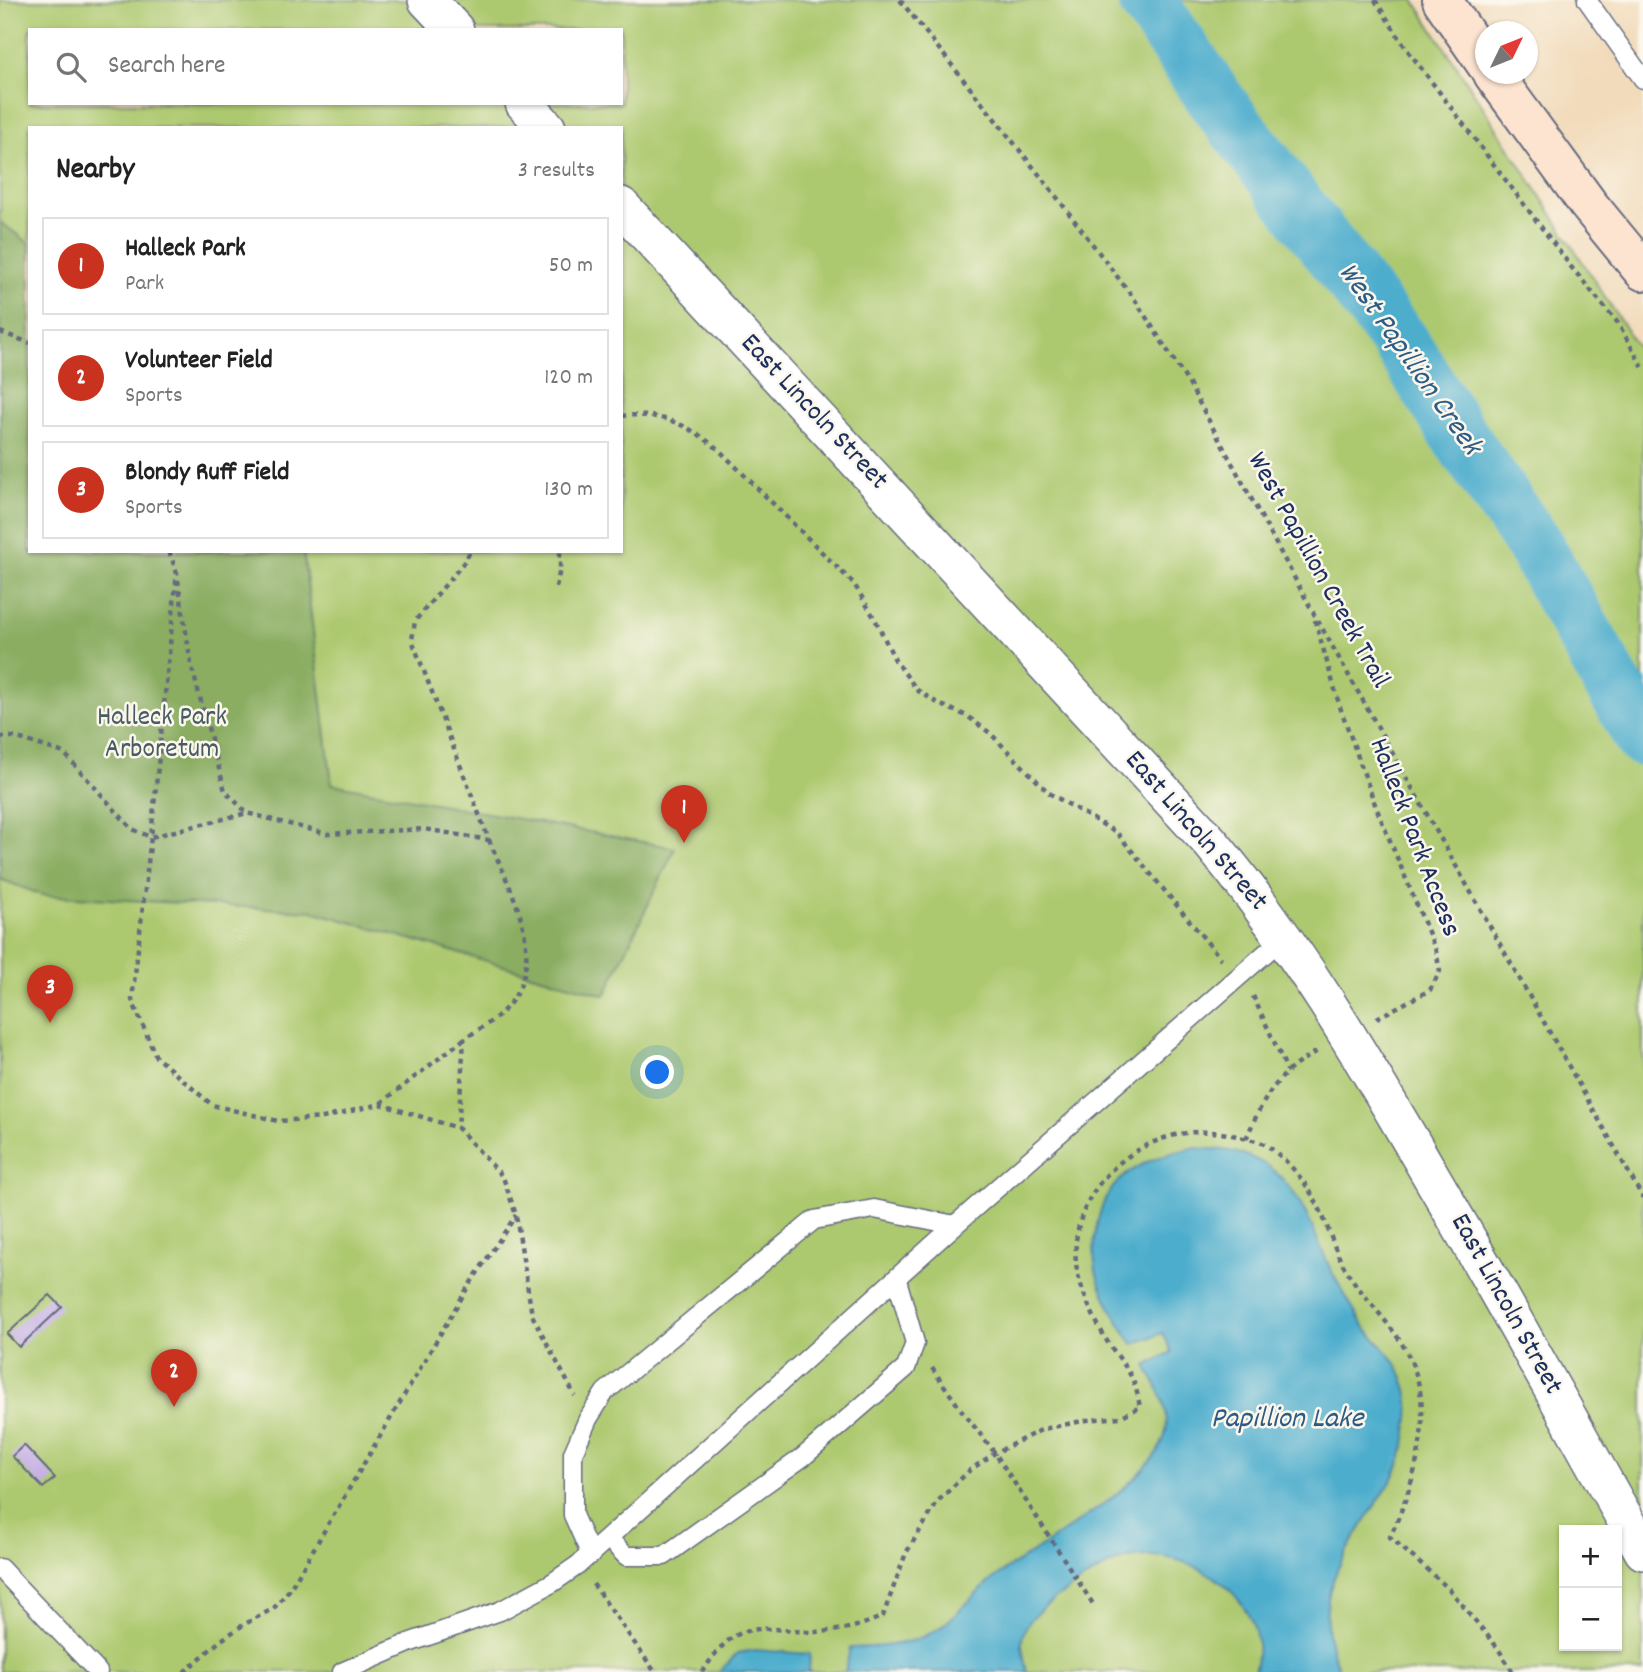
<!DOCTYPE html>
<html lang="en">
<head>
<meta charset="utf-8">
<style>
  body { margin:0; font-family:Dekko,sans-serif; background:#f6f6f6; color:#222 }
  .controls { position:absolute; right:21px; bottom:21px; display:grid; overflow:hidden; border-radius:0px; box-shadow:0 2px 5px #0004 }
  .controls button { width:63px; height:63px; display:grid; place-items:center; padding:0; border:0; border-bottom:2px solid #e0e0e0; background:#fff; color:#222; font:35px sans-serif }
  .compass { position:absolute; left:1475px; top:21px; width:63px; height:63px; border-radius:50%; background:#fff; box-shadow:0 2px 5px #0004; rotate:47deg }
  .you { position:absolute; left:658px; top:1073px; width:24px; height:24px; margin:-18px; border:5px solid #fff; border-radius:50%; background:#1a73e8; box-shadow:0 0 0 10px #1a73e833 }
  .badge { display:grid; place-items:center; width:46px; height:46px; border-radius:50%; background:#c8321e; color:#fff; font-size:23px; font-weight:700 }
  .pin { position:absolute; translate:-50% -58px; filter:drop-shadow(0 2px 4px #0008) }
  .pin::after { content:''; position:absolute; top:37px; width:24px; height:21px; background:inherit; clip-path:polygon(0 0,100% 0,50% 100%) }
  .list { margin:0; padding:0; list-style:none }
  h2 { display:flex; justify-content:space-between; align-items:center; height:91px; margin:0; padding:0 28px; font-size:30px }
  h2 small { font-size:23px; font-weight:400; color:#767676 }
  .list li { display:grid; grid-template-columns:46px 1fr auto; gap:21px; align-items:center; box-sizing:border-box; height:98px; margin:0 14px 14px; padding:0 14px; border:2px solid #e0e0e0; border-radius:0px }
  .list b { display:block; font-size:26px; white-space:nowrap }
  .list p { margin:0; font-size:23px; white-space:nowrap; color:#767676 }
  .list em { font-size:23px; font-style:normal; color:#767676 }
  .icon { flex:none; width:38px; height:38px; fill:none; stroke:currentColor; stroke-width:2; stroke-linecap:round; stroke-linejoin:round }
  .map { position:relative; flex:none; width:1643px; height:1672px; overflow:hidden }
  .search { position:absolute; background:#fff; box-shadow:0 2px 5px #0004; left:28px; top:28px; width:595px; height:77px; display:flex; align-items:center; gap:18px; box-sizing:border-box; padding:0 24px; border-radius:0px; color:#767676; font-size:26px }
  .panel { position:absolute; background:#fff; box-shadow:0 2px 5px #0004; left:28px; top:126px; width:595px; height:427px; border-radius:0px }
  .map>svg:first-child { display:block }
  .green { fill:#adc96f; stroke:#647c66; stroke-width:2; fill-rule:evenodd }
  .forest { fill:#8aad62; stroke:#526e60; stroke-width:2 }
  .water { fill:#4eadcd; stroke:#346e96; stroke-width:2 }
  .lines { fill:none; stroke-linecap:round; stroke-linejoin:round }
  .stream { stroke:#4eadcd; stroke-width:10 }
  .river { stroke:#4eadcd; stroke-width:58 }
  .building { fill:#c4ade5 }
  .service-casing { stroke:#666b7f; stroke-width:21 }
  .minor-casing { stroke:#666b7f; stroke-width:40 }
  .secondary-casing { stroke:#666b7f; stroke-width:42 }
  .path { stroke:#666b7f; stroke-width:4.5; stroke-dasharray:5 5; stroke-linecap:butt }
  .service { stroke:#fff; stroke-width:18 }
  .minor { stroke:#fff; stroke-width:37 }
  .secondary { stroke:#fde4d0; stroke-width:38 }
  .labels { text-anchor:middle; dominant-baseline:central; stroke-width:5; stroke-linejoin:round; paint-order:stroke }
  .street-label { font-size:28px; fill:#1b2f5e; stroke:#fbf7ec }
  .park-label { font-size:28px; fill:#475d63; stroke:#fbf7ec }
  .water-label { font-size:30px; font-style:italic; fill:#2d5b85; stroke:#fbf7ec }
</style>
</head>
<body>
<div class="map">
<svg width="1643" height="1672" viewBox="0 0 1643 1672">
  <rect width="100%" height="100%" fill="#fbf7ec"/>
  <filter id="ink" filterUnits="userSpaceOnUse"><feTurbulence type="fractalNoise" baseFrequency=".0143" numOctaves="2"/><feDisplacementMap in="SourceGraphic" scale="14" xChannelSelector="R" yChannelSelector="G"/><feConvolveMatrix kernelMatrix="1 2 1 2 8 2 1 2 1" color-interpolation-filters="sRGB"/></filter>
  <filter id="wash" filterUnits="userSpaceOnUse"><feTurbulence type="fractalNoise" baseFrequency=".00686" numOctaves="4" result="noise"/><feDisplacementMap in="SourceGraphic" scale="28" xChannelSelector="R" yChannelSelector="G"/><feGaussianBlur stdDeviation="1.57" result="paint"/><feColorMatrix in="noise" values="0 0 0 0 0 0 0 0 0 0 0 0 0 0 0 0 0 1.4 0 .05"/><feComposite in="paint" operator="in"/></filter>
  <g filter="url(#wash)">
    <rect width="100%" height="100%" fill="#f2dbbb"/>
    <path class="green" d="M 0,0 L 1414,0 L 1643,356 L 1643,1672 L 0,1672 ZM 30,30 L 621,30 L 621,103 L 30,103 ZM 30,128 L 621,128 L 621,551 L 30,551 ZM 1564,1530 L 1617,1530 L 1617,1646 L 1564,1646 Z"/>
    <path class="forest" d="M 0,222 L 30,244 L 30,551 L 303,551 L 332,784 L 675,848 L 605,995 L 312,911 L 42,895 L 0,879 Z"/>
    <g class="water">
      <path d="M 1194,1148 C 1223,1149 1250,1151 1274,1171 C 1303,1195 1314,1233 1329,1266 C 1335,1279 1343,1291 1350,1303 C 1355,1312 1361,1323 1367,1330 C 1378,1342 1390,1352 1398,1367 C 1406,1382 1411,1401 1409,1418 C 1407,1438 1404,1456 1395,1474 C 1389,1487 1380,1498 1372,1510 C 1336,1566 1309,1606 1340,1672 L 1254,1672 C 1275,1603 1193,1545 1130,1558 C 1108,1563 1087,1578 1068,1590 C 1050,1602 1020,1620 1022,1645 C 1023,1654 1025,1663 1027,1672 L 845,1672 L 850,1648 C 875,1647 906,1646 929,1634 C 954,1621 972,1595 994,1578 C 1036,1547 1157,1483 1166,1431 C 1170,1408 1157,1385 1146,1366 L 1172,1352 L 1163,1333 L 1133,1344 C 1121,1326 1109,1308 1101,1287 C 1088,1257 1094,1203 1120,1180 C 1141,1161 1167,1153 1194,1148 Z"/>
      <path d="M 755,1650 L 810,1654 L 809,1672 L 719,1672 L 738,1653 Z"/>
    </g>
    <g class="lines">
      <path class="stream" d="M 1626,706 L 1643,683"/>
      <path class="river" d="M 1147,0 L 1221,107 L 1399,340 L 1460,437 L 1535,546 L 1643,738"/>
    </g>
    <g id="blocks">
      <g class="building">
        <path d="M 50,1295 L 62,1307 L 19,1347 L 7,1334 Z"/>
        <path d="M 24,1445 L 55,1478 L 43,1488 L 12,1456 Z"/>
      </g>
    </g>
  </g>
  <g filter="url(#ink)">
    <use href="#blocks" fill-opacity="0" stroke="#666b7f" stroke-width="2"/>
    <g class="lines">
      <g class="service-casing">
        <g id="service">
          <path d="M 1587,0 L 1643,79"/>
          <path d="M 609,1539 L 626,1556 L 664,1556 L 803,1457 L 906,1368 L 915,1343 L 897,1280"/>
          <path d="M 591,1555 L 573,1515 L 573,1453 L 588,1419 L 605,1392 L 814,1220 L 874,1209 L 955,1225"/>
          <path d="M 0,1568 L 98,1672"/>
          <path d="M 342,1672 L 411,1642 L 500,1611 L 552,1583 L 578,1565 L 955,1225 L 1283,938"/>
        </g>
      </g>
      <g class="minor-casing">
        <g id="minor">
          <path d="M 427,0 L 455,30"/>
          <path d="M 524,103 L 547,128"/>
          <path d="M 621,206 L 1211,843 C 1296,945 1361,1055 1427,1169 C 1501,1295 1571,1423 1643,1551"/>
        </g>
      </g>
      <g class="secondary-casing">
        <g id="secondary">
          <path d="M 1442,0 L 1486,64"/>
          <path d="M 1493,74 L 1588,204 L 1643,271"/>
        </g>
      </g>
      <g class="path">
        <path d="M 900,0 L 1049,187 L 1135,300 L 1189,384 L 1313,612 L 1643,1198"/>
        <path d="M 1375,0 L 1406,48 L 1572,268 L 1618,323 L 1643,368"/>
        <path d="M 0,332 L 30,343"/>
        <path d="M 621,416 C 662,412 689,425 719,450 L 854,584 L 875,619 L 895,660 L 917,690 L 939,704 L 967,716 L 990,733 L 1049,793 L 1117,833 L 1221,959"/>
        <path d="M 169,551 L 177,573 L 151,837 L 132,1000 L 156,1057 L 212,1105 L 278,1121 L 323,1118 L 380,1104 L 458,1128"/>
        <path d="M 178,580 L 191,664 L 225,791 L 246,812"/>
        <path d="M 556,587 L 560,569 L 560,551"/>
        <path d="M 1315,620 L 1339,704 L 1376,807 L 1436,951 L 1440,971 L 1430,990 L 1375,1019"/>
        <path d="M 0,737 L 15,737 L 64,753 L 132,829 L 151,837 L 247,813 L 327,834 L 424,829 L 489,840 L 412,640 L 415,621 L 466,560 L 470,551"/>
        <path d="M 489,840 C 512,894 554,964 500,1014 C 489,1024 476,1031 464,1039 L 458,1128 L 503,1177 L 516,1215 L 532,1315 L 575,1396"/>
        <path d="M 1253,996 L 1288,1072"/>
        <path d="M 381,1103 L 464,1039"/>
        <path d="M 1246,1139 C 1264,1097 1277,1073 1318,1051"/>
        <path d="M 932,1368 L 959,1407 L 995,1453 L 1093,1604"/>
        <path d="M 593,1584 L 655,1672"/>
        <path d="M 184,1672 L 220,1641 L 243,1625 L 274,1608 L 290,1589 L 468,1287 L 516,1215"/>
        <path d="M 702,1672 C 712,1658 723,1641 739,1634 C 761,1623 792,1633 815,1632 C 840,1631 860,1627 883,1616 L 906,1553 L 939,1500 L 970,1470 L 995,1453 L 1043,1429 L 1087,1420 L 1120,1417 L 1140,1407 C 1138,1398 1137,1389 1133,1381 C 1128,1367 1115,1354 1107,1341 C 1095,1321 1078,1286 1076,1263 C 1068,1179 1157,1114 1236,1136 C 1245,1139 1258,1140 1266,1145 C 1291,1162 1310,1187 1322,1214 C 1329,1230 1334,1248 1342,1263 C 1359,1294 1387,1318 1405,1349 C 1439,1409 1416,1479 1390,1537 L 1449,1589 L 1497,1647 L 1513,1672"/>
      </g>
      <use href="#service" class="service"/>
      <use href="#minor" class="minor"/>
      <use href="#secondary" class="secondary"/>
    </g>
  </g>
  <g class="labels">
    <g class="street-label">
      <text transform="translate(813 413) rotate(47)">East Lincoln Street</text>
      <text transform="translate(1317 571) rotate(61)">West Papillion Creek Trail</text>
      <text transform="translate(1195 832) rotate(49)">East Lincoln Street</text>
      <text transform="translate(1413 838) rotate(69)">Halleck Park Access</text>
      <text transform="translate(1505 1305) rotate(61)">East Lincoln Street</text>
    </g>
    <g class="park-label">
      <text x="162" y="719">Halleck Park<tspan x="162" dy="32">Arboretum</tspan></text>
    </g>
    <g class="water-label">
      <text transform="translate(1408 360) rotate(55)">West Papillion Creek</text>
      <text x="1287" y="1420">Papillion Lake</text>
    </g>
  </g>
</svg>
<div class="controls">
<button>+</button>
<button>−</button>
</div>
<svg class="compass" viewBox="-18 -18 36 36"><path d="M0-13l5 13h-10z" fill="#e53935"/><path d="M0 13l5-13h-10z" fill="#767676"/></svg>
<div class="you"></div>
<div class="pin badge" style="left:684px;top:843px">1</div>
<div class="pin badge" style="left:174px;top:1407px">2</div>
<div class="pin badge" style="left:50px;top:1023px">3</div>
<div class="search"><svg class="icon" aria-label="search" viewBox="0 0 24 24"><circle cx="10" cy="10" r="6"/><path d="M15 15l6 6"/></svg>Search here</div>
<section class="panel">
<h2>Nearby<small>3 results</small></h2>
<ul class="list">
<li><span class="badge">1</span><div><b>Halleck Park</b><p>Park</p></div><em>50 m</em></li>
<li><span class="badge">2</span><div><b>Volunteer Field</b><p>Sports</p></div><em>120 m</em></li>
<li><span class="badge">3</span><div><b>Blondy Ruff Field</b><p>Sports</p></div><em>130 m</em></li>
</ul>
</section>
</div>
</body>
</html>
